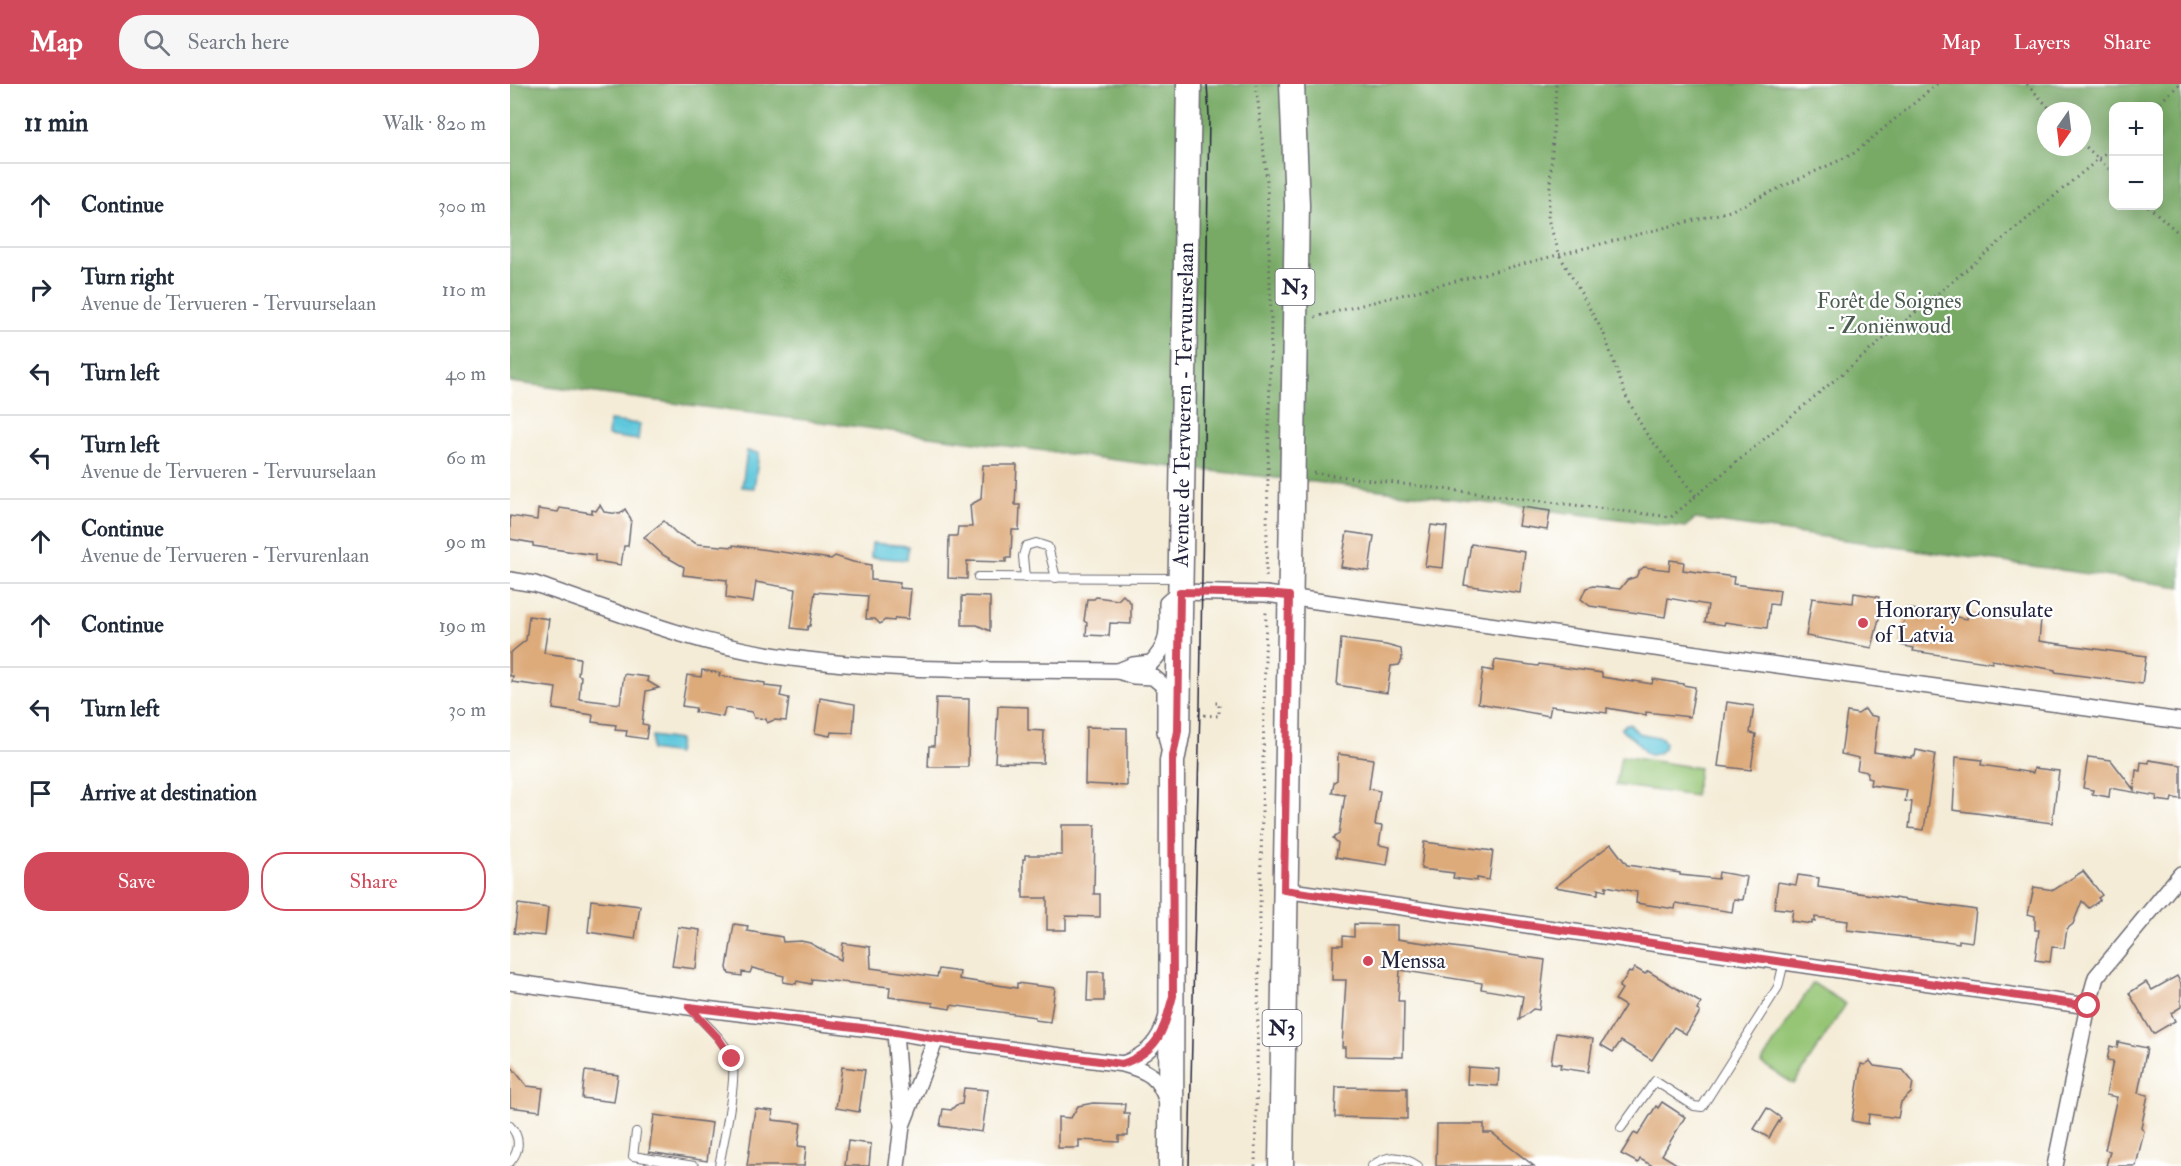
<!DOCTYPE html>
<html lang="en">
<head>
<meta charset="utf-8">
<style>
  body { margin:0; font-family:"IM FELL Double Pica",serif; background:#f6f6f7; color:#1f2937 }
  .controls { position:absolute; right:18px; top:18px; display:grid; overflow:hidden; border-radius:12px; box-shadow:0 6px 24px #0002 }
  .controls button { width:54px; height:54px; display:grid; place-items:center; padding:0; border:0; border-bottom:2px solid #e0e1e3; background:#fff; color:#1f2937; font:30px sans-serif }
  .compass { position:absolute; left:1527px; top:18px; width:54px; height:54px; border-radius:50%; background:#fff; box-shadow:0 6px 24px #0002; rotate:194deg }
  .stop { position:absolute; width:18px; height:18px; margin:-14px; border:4px solid #d1495b; border-radius:50%; background:#fff }
  .stop.end { background:#d1495b; border-color:#fff; box-shadow:0 2px 6px #0008 }
  .list { margin:0; padding:0; list-style:none }
  h2 { display:flex; justify-content:space-between; align-items:center; height:78px; margin:0; padding:0 24px; font-size:26px }
  h2 small { font-size:20px; font-weight:400; color:#747a83 }
  .list li { display:grid; grid-template-columns:39px 1fr auto; gap:18px; align-items:center; box-sizing:border-box; height:84px; padding:0 24px; border-top:2px solid #e0e1e3 }
  .list b { display:block; font-size:22px; white-space:nowrap }
  .list p { margin:0; font-size:20px; white-space:nowrap; color:#747a83 }
  .list em { font-size:20px; font-style:normal; color:#747a83 }
  .actions { display:flex; gap:12px; padding:18px 24px }
  .actions a { flex:1; padding:14px 0; border:2px solid #d1495b; border-radius:24px; text-align:center; font-size:21px; color:#d1495b }
  .actions .main { background:#d1495b; color:#fff }
  .icon { flex:none; width:33px; height:33px; fill:none; stroke:currentColor; stroke-width:2; stroke-linecap:round; stroke-linejoin:round }
  .map { position:relative; flex:none; width:1671px; height:1082px; overflow:hidden }
  header { display:flex; align-items:center; gap:36px; box-sizing:border-box; height:84px; padding:0 30px; background:#d1495b; color:#fff }
  header strong { font-size:28px }
  nav { display:flex; gap:33px; margin-inline-start:auto; font-size:21px }
  .search { width:420px; height:54px; background:#f6f6f7; display:flex; align-items:center; gap:15px; box-sizing:border-box; padding:0 21px; border-radius:24px; color:#747a83; font-size:22px }
  main { display:flex }
  aside { flex:1; background:#fff }
  .map>svg:first-child { display:block }
  .green { fill:#95c574; stroke:#5c7458; stroke-width:1.5 }
  .forest { fill:#78aa66; stroke:#4d6650; stroke-width:1.5; fill-rule:evenodd }
  .water { fill:#5fc7db; stroke:#40748b; stroke-width:1.5 }
  .building { fill:#ddaa7a }
  .lines { fill:none; stroke-linecap:round; stroke-linejoin:round }
  .lane-casing { stroke:#6c6972; stroke-width:10 }
  .street-casing { stroke:#6c6972; stroke-width:18 }
  .primary-casing { stroke:#6c6972; stroke-width:27 }
  .path { stroke:#6c6972; stroke-width:3; stroke-dasharray:1.5 4.5; stroke-linecap:butt }
  .lane { stroke:#fff; stroke-width:8 }
  .street { stroke:#fff; stroke-width:15 }
  .primary { stroke:#fff; stroke-width:24 }
  .tram { stroke:#22223b; stroke-width:1.5 }
  .route { stroke:#d1495b; stroke-width:8 }
  .poi-dot { fill:#d1495b; stroke:#fff; stroke-width:2 }
  .labels { text-anchor:middle; dominant-baseline:central; stroke-width:4.5; stroke-linejoin:round; paint-order:stroke }
  .shield { fill:#fff; stroke:#646476; stroke-width:1.5 }
  .shield-label { font-size:21px; font-weight:bold; fill:#22223b }
  .park-label { font-size:22px; fill:#4a5b4f; stroke:#fff }
  .street-label { font-size:22px; fill:#22223b; stroke:#fff }
  .poi-label { font-size:22px; fill:#22223b; stroke:#fff; text-anchor:start }
</style>
</head>
<body>
<header>
<strong>Map</strong>
<div class="search"><svg class="icon" aria-label="search" viewBox="0 0 24 24"><circle cx="10" cy="10" r="6"/><path d="M15 15l6 6"/></svg>Search here</div>
<nav><a>Map</a><a>Layers</a><a>Share</a></nav>
</header>
<main>
<aside>
<h2>11 min<small>Walk · 820 m</small></h2>
<ul class="list">
<li><svg class="icon" aria-label="ahead" viewBox="0 0 24 24"><path d="M12 20V5M6 11l6-6 6 6"/></svg><div><b>Continue</b></div><em>300 m</em></li>
<li><svg class="icon" aria-label="right" viewBox="0 0 24 24"><path d="M7 20v-9h11M14 6l5 5-5 5"/></svg><div><b>Turn right</b><p>Avenue de Tervueren - Tervuurselaan</p></div><em>110 m</em></li>
<li><svg class="icon" aria-label="left" viewBox="0 0 24 24"><path d="M17 20v-9H6M10 6l-5 5 5 5"/></svg><div><b>Turn left</b></div><em>40 m</em></li>
<li><svg class="icon" aria-label="left" viewBox="0 0 24 24"><path d="M17 20v-9H6M10 6l-5 5 5 5"/></svg><div><b>Turn left</b><p>Avenue de Tervueren - Tervuurselaan</p></div><em>60 m</em></li>
<li><svg class="icon" aria-label="ahead" viewBox="0 0 24 24"><path d="M12 20V5M6 11l6-6 6 6"/></svg><div><b>Continue</b><p>Avenue de Tervueren - Tervurenlaan</p></div><em>90 m</em></li>
<li><svg class="icon" aria-label="ahead" viewBox="0 0 24 24"><path d="M12 20V5M6 11l6-6 6 6"/></svg><div><b>Continue</b></div><em>190 m</em></li>
<li><svg class="icon" aria-label="left" viewBox="0 0 24 24"><path d="M17 20v-9H6M10 6l-5 5 5 5"/></svg><div><b>Turn left</b></div><em>30 m</em></li>
<li><svg class="icon" aria-label="arrive" viewBox="0 0 24 24"><path d="M6 21V4h12l-3 4 3 4H6"/></svg><div><b>Arrive at destination</b></div></li>
</ul>
<div class="actions"><a class="main">Save</a><a>Share</a></div>
</aside>
<div class="map">
<svg width="1671" height="1082" viewBox="0 0 1671 1082">
  <rect width="100%" height="100%" fill="#fff"/>
  <filter id="ink" filterUnits="userSpaceOnUse"><feTurbulence type="fractalNoise" baseFrequency=".0167" numOctaves="2"/><feDisplacementMap in="SourceGraphic" scale="12" xChannelSelector="R" yChannelSelector="G"/><feConvolveMatrix kernelMatrix="1 2 1 2 8 2 1 2 1" color-interpolation-filters="sRGB"/></filter>
  <filter id="wash" filterUnits="userSpaceOnUse"><feTurbulence type="fractalNoise" baseFrequency=".008" numOctaves="4" result="noise"/><feDisplacementMap in="SourceGraphic" scale="24" xChannelSelector="R" yChannelSelector="G"/><feGaussianBlur stdDeviation="1.35" result="paint"/><feColorMatrix in="noise" values="0 0 0 0 0 0 0 0 0 0 0 0 0 0 0 0 0 1.4 0 .05"/><feComposite in="paint" operator="in"/></filter>
  <g filter="url(#wash)">
    <rect width="100%" height="100%" fill="#f4ecd7"/>
    <g class="green">
      <path d="M 1111,672 L 1189,684 L 1185,712 L 1106,701 Z"/>
      <path d="M 1303,899 L 1336,920 L 1284,1000 L 1251,979 Z"/>
    </g>
    <path class="forest" d="M 0,0 L 1671,0 L 1671,503 L 1185,435 L 1175,443 L 804,398 L 644,381 L 0,298 ZM 1604,22 L 1648,22 L 1648,122 L 1604,122 ZM 1536,27 L 1572,27 L 1572,63 L 1536,63 Z"/>
    <g class="water">
      <path d="M 99,337 L 130,340 L 128,356 L 98,352 Z"/>
      <path d="M 237,367 L 249,369 L 244,404 L 232,403 Z"/>
      <path d="M 362,459 L 398,462 L 397,476 L 361,473 Z"/>
      <path d="M 1116,640 L 1120,640 L 1128,649 L 1152,654 L 1155,659 L 1154,665 C 1137,677 1136,669 1126,657 C 1122,652 1115,651 1111,645 Z"/>
      <path d="M 142,652 L 169,656 L 167,670 L 141,666 Z"/>
    </g>
    <g id="blocks">
      <g class="building">
        <path d="M 473,381 L 507,381 L 505,421 L 510,421 L 509,446 L 502,446 L 501,474 L 496,474 L 496,478 L 457,477 L 457,495 L 438,494 L 439,452 L 447,452 L 448,443 L 462,443 L 460,421 L 471,415 Z"/>
        <path d="M 90,421 L 94,428 L 110,430 L 115,425 L 121,435 L 118,462 L 114,462 L 111,481 L 85,477 L 85,471 L 23,462 L 23,459 L 0,455 L 0,432 L 27,436 L 28,425 L 48,428 L 50,424 L 82,429 L 82,426 L 86,427 Z"/>
        <path d="M 1012,423 L 1040,427 L 1037,446 L 1009,442 Z"/>
        <path d="M 154,437 L 166,449 L 187,460 L 223,463 L 223,461 L 321,475 L 325,472 L 343,478 L 361,481 L 361,496 L 390,499 L 389,504 L 401,505 L 398,535 L 385,534 L 384,537 L 375,536 L 370,540 L 365,535 L 356,535 L 358,512 L 305,508 L 300,542 L 298,542 L 297,546 L 281,544 L 286,505 L 246,498 L 243,518 L 216,514 L 217,496 L 173,491 L 174,483 L 153,471 L 134,453 Z"/>
        <path d="M 921,441 L 937,443 L 933,484 L 915,482 Z"/>
        <path d="M 837,448 L 864,452 L 859,487 L 831,483 Z"/>
        <path d="M 961,460 L 1015,468 L 1010,509 L 954,501 Z"/>
        <path d="M 1160,476 L 1174,478 L 1173,486 L 1224,493 L 1223,500 L 1270,506 L 1268,521 L 1260,520 L 1257,544 L 1215,538 L 1214,541 L 1195,538 L 1198,521 L 1158,514 L 1155,533 L 1080,522 L 1071,515 L 1076,504 L 1083,502 L 1110,505 L 1117,496 L 1126,493 L 1129,487 L 1134,483 L 1159,486 Z"/>
        <path d="M 1344,509 L 1369,513 L 1368,517 L 1372,522 L 1362,564 L 1296,552 L 1302,514 L 1343,519 Z"/>
        <path d="M 613,511 L 621,519 L 621,540 L 600,539 L 599,552 L 576,551 L 577,539 L 574,537 L 577,515 L 584,515 L 586,513 L 608,516 Z"/>
        <path d="M 452,512 L 480,513 L 480,547 L 467,541 L 452,541 Z"/>
        <path d="M 1396,524 L 1457,535 L 1458,529 L 1509,536 L 1510,531 L 1531,535 L 1529,557 L 1636,572 L 1632,600 L 1545,588 L 1545,586 L 1534,584 L 1482,576 L 1482,579 L 1403,567 L 1404,564 L 1390,561 Z"/>
        <path d="M 19,532 L 39,535 L 34,569 L 70,574 L 68,591 L 71,592 L 69,615 L 110,620 L 114,590 L 138,593 L 137,597 L 149,604 L 136,607 L 132,640 L 138,641 L 136,655 L 116,652 L 117,647 L 105,646 L 106,641 L 82,638 L 83,631 L 43,625 L 46,604 L 2,598 L 3,592 L 0,592 L 0,569 L 16,556 Z"/>
        <path d="M 831,555 L 876,561 L 891,565 L 892,576 L 889,581 L 881,582 L 877,609 L 827,601 Z"/>
        <path d="M 985,576 L 1028,582 L 1029,580 L 1092,589 L 1092,593 L 1123,598 L 1123,597 L 1142,600 L 1143,595 L 1173,600 L 1173,601 L 1185,603 L 1180,633 L 1136,628 L 1136,631 L 1097,624 L 1097,629 L 1041,622 L 1039,632 L 968,619 L 973,585 L 983,587 Z"/>
        <path d="M 192,586 L 210,589 L 209,592 L 255,599 L 255,602 L 272,604 L 270,612 L 279,614 L 276,637 L 264,636 L 257,639 L 256,635 L 244,634 L 242,628 L 215,624 L 213,633 L 185,628 L 186,624 L 172,622 L 177,591 L 191,593 Z"/>
        <path d="M 310,614 L 345,620 L 343,649 L 321,648 L 320,652 L 305,649 Z"/>
        <path d="M 426,614 L 459,615 L 458,683 L 418,683 L 419,662 L 424,662 Z"/>
        <path d="M 1217,618 L 1244,622 L 1240,649 L 1246,650 L 1241,686 L 1208,682 Z"/>
        <path d="M 488,622 L 518,623 L 518,646 L 534,647 L 533,679 L 485,678 Z"/>
        <path d="M 1355,625 L 1359,631 L 1368,633 L 1364,668 L 1402,674 L 1402,672 L 1405,672 L 1406,666 L 1425,670 L 1414,746 L 1399,744 L 1402,718 L 1395,717 L 1397,706 L 1360,701 L 1361,695 L 1357,694 L 1358,688 L 1347,686 L 1349,674 L 1331,670 L 1337,628 L 1348,630 Z"/>
        <path d="M 576,643 L 617,644 L 617,702 L 575,700 Z"/>
        <path d="M 828,670 L 863,675 L 859,705 L 870,707 L 865,741 L 872,742 L 869,761 L 880,763 L 877,781 L 826,773 L 828,759 L 823,754 L 829,750 L 835,711 L 822,709 L 824,698 L 827,696 Z"/>
        <path d="M 1446,673 L 1472,676 L 1471,681 L 1523,689 L 1524,684 L 1549,687 L 1542,739 L 1443,726 Z"/>
        <path d="M 1578,673 L 1601,676 L 1624,706 L 1626,686 L 1630,687 L 1631,678 L 1639,679 L 1639,676 L 1671,681 L 1671,715 L 1662,714 L 1661,718 L 1646,716 L 1647,712 L 1600,704 L 1599,713 L 1582,710 L 1583,706 L 1573,704 Z"/>
        <path d="M 552,741 L 585,741 L 584,810 L 590,810 L 590,833 L 556,832 L 556,846 L 537,846 L 537,814 L 513,814 L 513,775 L 515,775 L 515,771 L 552,771 Z"/>
        <path d="M 914,758 L 983,767 L 979,796 L 967,794 L 967,797 L 943,794 L 944,789 L 911,785 Z"/>
        <path d="M 1101,760 L 1117,781 L 1170,789 L 1170,791 L 1208,795 L 1209,788 L 1237,793 L 1233,816 L 1224,815 L 1222,828 L 1166,819 L 1165,825 L 1126,819 L 1127,808 L 1096,802 L 1096,807 L 1088,805 L 1088,810 L 1045,803 Z"/>
        <path d="M 1573,787 L 1592,811 L 1588,814 L 1590,816 L 1579,824 L 1572,817 L 1563,840 L 1557,845 L 1554,864 L 1542,863 L 1540,878 L 1525,876 L 1529,846 L 1525,846 L 1525,832 L 1518,830 L 1524,803 L 1544,806 Z"/>
        <path d="M 1288,791 L 1309,794 L 1308,803 L 1466,826 L 1462,858 L 1449,856 L 1449,859 L 1435,857 L 1435,858 L 1337,846 L 1338,837 L 1305,833 L 1305,838 L 1302,837 L 1302,840 L 1281,837 L 1283,826 L 1264,824 L 1268,798 L 1286,801 Z"/>
        <path d="M 81,816 L 130,822 L 125,855 L 78,848 Z"/>
        <path d="M 8,820 L 38,824 L 35,852 L 4,849 Z"/>
        <path d="M 224,840 L 238,842 L 237,847 L 272,853 L 273,858 L 291,857 L 300,859 L 331,876 L 333,859 L 360,863 L 361,884 L 427,893 L 429,885 L 450,888 L 449,895 L 507,904 L 507,899 L 545,904 L 540,938 L 525,936 L 525,933 L 441,921 L 440,925 L 423,922 L 423,919 L 379,913 L 380,903 L 302,895 L 301,900 L 287,897 L 286,900 L 273,898 L 274,892 L 242,884 L 240,889 L 232,888 L 232,892 L 219,890 L 217,884 Z"/>
        <path d="M 844,840 L 887,841 L 887,855 L 1035,876 L 1029,926 L 1023,925 L 1009,936 L 1013,912 L 971,905 L 972,899 L 890,886 L 888,917 L 894,917 L 893,973 L 835,972 L 835,963 L 832,963 L 836,896 L 822,896 L 823,861 L 833,861 L 833,852 L 844,853 Z"/>
        <path d="M 168,843 L 190,846 L 186,885 L 162,882 Z"/>
        <path d="M 1125,884 L 1135,890 L 1138,887 L 1191,919 L 1187,926 L 1190,928 L 1176,950 L 1164,943 L 1142,976 L 1111,957 L 1103,968 L 1091,961 L 1115,922 L 1105,916 L 1112,905 L 1109,903 L 1119,888 L 1121,889 Z"/>
        <path d="M 578,888 L 594,888 L 594,917 L 577,917 Z"/>
        <path d="M 1667,892 L 1671,900 L 1671,923 L 1661,929 L 1665,937 L 1643,950 L 1619,909 L 1636,898 L 1642,906 Z"/>
        <path d="M 1046,949 L 1083,955 L 1078,988 L 1050,984 L 1051,980 L 1041,979 Z"/>
        <path d="M 1608,958 L 1637,964 L 1628,1009 L 1638,1011 L 1631,1044 L 1634,1047 L 1626,1082 L 1596,1082 L 1600,1067 L 1595,1066 L 1607,1013 L 1596,1011 L 1603,977 L 1597,976 L 1600,962 L 1607,964 Z"/>
        <path d="M 1360,977 L 1364,982 L 1393,986 L 1403,998 L 1401,1009 L 1391,1018 L 1388,1034 L 1359,1030 L 1358,1040 L 1342,1037 L 1351,980 L 1355,981 Z"/>
        <path d="M 0,981 L 17,1002 L 33,1004 L 30,1027 L 0,1023 Z"/>
        <path d="M 332,983 L 355,986 L 349,1028 L 326,1024 Z"/>
        <path d="M 958,983 L 989,985 L 988,1002 L 957,1000 Z"/>
        <path d="M 75,987 L 108,991 L 104,1018 L 72,1014 Z"/>
        <path d="M 826,1003 L 897,1004 L 897,1035 L 825,1033 Z"/>
        <path d="M 454,1004 L 478,1006 L 472,1048 L 430,1042 L 433,1025 L 441,1026 L 446,1021 L 452,1020 Z"/>
        <path d="M 1152,1018 L 1175,1033 L 1152,1071 L 1170,1082 L 1143,1082 L 1130,1075 L 1128,1079 L 1111,1070 L 1124,1049 L 1128,1051 L 1146,1022 L 1148,1024 Z"/>
        <path d="M 583,1019 L 615,1020 L 614,1029 L 619,1029 L 618,1052 L 609,1052 L 609,1058 L 569,1056 L 569,1064 L 548,1064 L 548,1033 L 561,1034 L 568,1022 Z"/>
        <path d="M 1257,1024 L 1271,1034 L 1259,1054 L 1244,1045 Z"/>
        <path d="M 245,1025 L 263,1027 L 262,1036 L 291,1039 L 288,1062 L 296,1063 L 294,1082 L 237,1082 Z"/>
        <path d="M 144,1031 L 202,1039 L 197,1077 L 139,1068 Z"/>
        <path d="M 927,1040 L 974,1040 L 974,1049 L 982,1049 L 1024,1082 L 926,1082 Z"/>
        <path d="M 338,1057 L 361,1060 L 359,1082 L 335,1082 Z"/>
      </g>
    </g>
  </g>
  <g filter="url(#ink)">
    <use href="#blocks" fill-opacity="0" stroke="#6c6972" stroke-width="1.5"/>
    <g class="lines">
      <g class="lane-casing">
        <g id="lane">
          <path d="M 468,493 L 668,494"/>
          <path d="M 515,494 L 513,472 L 516,462 L 526,459 L 538,463 L 546,494"/>
          <path d="M 181,925 C 195,940 216,957 222,976 C 228,994 213,1060 209,1082"/>
          <path d="M 0,1042 C 11,1053 10,1067 0,1078"/>
          <path d="M 1111,1044 L 1145,997 L 1184,1022 L 1192,1023 L 1268,903 L 1274,878"/>
          <path d="M 126,1048 L 123,1072 L 184,1082"/>
          <path d="M 862,1082 C 878,1070 892,1071 908,1082"/>
        </g>
      </g>
      <g class="street-casing">
        <g id="street">
          <path d="M 0,496 L 25,500 C 104,527 184,560 268,572 C 378,589 496,585 608,587 L 623,592 L 643,593 L 655,603 L 655,647 L 660,669"/>
          <path d="M 608,587 L 623,581 L 641,579 C 661,559 657,545 657,519 L 670,508 L 756,510 L 1671,637"/>
          <path d="M 774,806 L 1578,922"/>
          <path d="M 0,898 L 179,923 L 385,948 L 446,958 L 613,980 C 638,987 649,992 657,1018"/>
          <path d="M 385,948 L 392,1042 L 387,1082"/>
          <path d="M 613,980 C 636,971 649,960 656,935"/>
          <path d="M 393,1039 L 426,955"/>
          <path d="M 1545,1082 L 1578,922 L 1586,893 L 1671,790"/>
        </g>
      </g>
      <g class="primary-casing">
        <g id="primary">
          <path id="s1" d="M 661,1082 L 662,677 L 668,647 L 679,0"/>
          <path d="M 771,1082 L 787,121 L 782,0"/>
        </g>
      </g>
      <g class="path">
        <path d="M 746,0 L 757,97 L 761,236 L 756,496"/>
        <path d="M 1046,0 L 1038,135 L 1050,172 L 1094,250 L 1115,310 L 1135,348 L 1186,412"/>
        <path d="M 1517,0 L 1542,27"/>
        <path d="M 1646,22 L 1670,0"/>
        <path d="M 1572,59 L 1604,90"/>
        <path d="M 1638,122 L 1671,151"/>
        <path d="M 805,233 L 1220,127 L 1343,70 L 1427,0"/>
        <path d="M 804,389 L 1161,433 L 1604,62"/>
        <path d="M 688,631 L 709,632 L 709,619 L 702,619"/>
        <path d="M 745,1082 L 756,526"/>
      </g>
      <use href="#lane" class="lane"/>
      <use href="#street" class="street"/>
      <use href="#primary" class="primary"/>
      <path class="tram" d="M 679,1082 L 690,622 L 699,32 L 697,0"/>
    </g>
  </g>
  <g class="lines" filter="url(#ink)">
    <path class="route" d="M 222,975 L 208,954 L 179,923 L 385,948 L 446,958 L 612,980 C 650,966 653,947 663,912 L 662,677 L 668,647 L 670,508 L 756,510 L 779,512 L 774,806 L 1578,922"/>
  </g>
  <g class="poi-dot">
    <circle cx="1353" cy="539" r="6"/>
    <circle cx="858" cy="877" r="6"/>
  </g>
  <g class="labels">
    <g class="shield">
      <rect x="765.5" y="185" width="39" height="36" rx="4.5"/>
      <rect x="752.5" y="926" width="39" height="36" rx="4.5"/>
    </g>
    <g class="shield-label">
      <text x="785" y="203">N3</text>
      <text x="772" y="944">N3</text>
    </g>
    <g class="park-label">
      <text x="1379" y="217">Forêt de Soignes<tspan x="1379" dy="25">- Zoniënwoud</tspan></text>
    </g>
    <g class="street-label">
      <text stroke="none"><textPath href="#s1" startOffset="762">Avenue de Tervueren - Tervuurselaan</textPath></text>
    </g>
    <g class="poi-label">
      <text x="1365" y="526">Honorary Consulate<tspan x="1365" dy="25">of Latvia</tspan></text>
      <text x="870" y="877">Menssa</text>
    </g>
  </g>
</svg>
<div class="controls">
<button>+</button>
<button>−</button>
</div>
<svg class="compass" viewBox="-18 -18 36 36"><path d="M0-13l5 13h-10z" fill="#e53935"/><path d="M0 13l5-13h-10z" fill="#747a83"/></svg>
<div class="stop" style="left:1578px;top:922px"></div>
<div class="stop end" style="left:222px;top:975px"></div>
</div>
</main>
</body>
</html>
